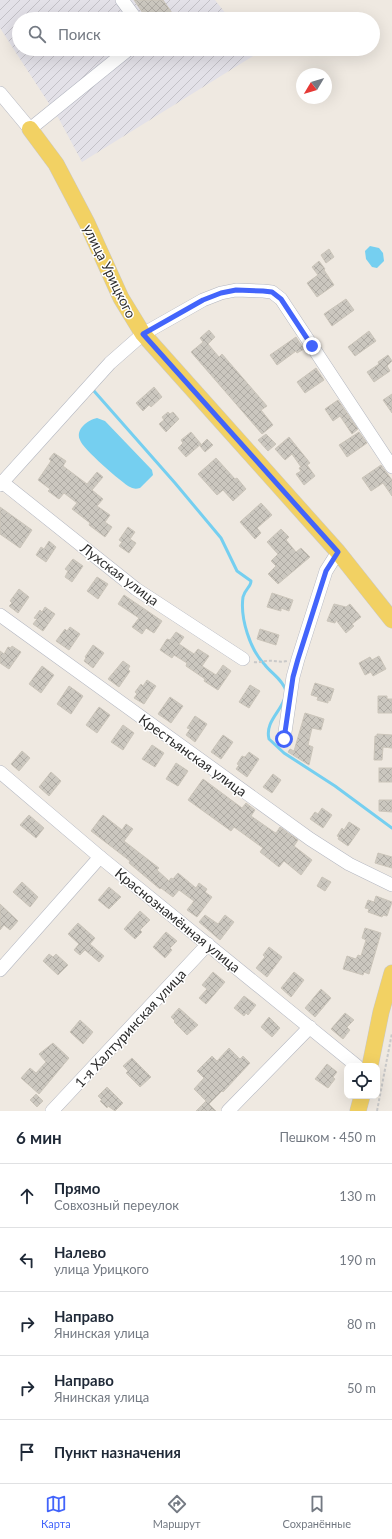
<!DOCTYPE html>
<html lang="ru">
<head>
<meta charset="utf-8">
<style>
  body { margin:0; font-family:Lato,sans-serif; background:#f6f6f7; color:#1f2937 }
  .controls { position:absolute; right:12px; bottom:12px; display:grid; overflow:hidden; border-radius:8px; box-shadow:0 4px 16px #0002 }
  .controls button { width:36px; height:36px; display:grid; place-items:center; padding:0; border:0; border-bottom:1px solid #e0e1e3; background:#fff; color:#1f2937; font:20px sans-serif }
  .compass { position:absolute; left:296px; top:68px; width:36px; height:36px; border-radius:50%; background:#fff; box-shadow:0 4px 16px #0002; rotate:232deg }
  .stop { position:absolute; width:12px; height:12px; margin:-9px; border:3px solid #4264fb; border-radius:50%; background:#fff }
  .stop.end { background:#4264fb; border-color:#fff; box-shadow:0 1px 4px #0008 }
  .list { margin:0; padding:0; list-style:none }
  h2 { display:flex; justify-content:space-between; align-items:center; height:52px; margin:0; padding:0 16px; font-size:17px }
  h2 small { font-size:13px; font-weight:400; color:#747a83 }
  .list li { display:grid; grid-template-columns:26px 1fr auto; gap:12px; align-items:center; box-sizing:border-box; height:64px; padding:0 16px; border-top:1px solid #e0e1e3 }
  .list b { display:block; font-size:15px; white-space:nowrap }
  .list p { margin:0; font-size:13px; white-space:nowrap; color:#747a83 }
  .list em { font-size:13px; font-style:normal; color:#747a83 }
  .icon { flex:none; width:22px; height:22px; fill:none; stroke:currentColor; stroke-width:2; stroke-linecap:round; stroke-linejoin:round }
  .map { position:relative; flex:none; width:392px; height:1111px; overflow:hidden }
  .search { position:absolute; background:#fff; box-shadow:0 4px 16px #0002; left:12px; right:12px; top:12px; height:44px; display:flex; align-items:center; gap:10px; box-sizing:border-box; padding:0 14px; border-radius:22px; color:#747a83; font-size:15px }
  .sheet { height:372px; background:#fff }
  nav { display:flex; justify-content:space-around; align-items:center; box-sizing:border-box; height:56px; border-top:1px solid #e0e1e3; background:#fff; font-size:11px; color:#747a83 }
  nav a { display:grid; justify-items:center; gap:2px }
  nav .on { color:#4264fb }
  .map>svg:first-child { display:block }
  .industrial { fill:url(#industrial-furrows) }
  .water { fill:#75cff0 }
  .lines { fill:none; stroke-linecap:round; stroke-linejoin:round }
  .stream { stroke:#75cff0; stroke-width:3 }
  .building { fill:url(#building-cross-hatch); stroke:#cbc5ba }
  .minor-casing { stroke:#b4b7c1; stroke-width:14 }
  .major-casing { stroke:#c9c9c9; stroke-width:17 }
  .path { stroke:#c9c9c9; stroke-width:2; stroke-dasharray:3 2; stroke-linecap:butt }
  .minor { stroke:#fff; stroke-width:13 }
  .major { stroke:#f2d163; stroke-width:16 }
  .route { stroke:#4264fb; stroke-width:5 }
  .labels { text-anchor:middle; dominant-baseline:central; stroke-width:3; stroke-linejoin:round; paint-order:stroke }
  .street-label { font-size:14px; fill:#2e2e2e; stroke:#fff }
</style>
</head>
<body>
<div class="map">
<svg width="392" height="1111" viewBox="0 0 392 1111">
  <defs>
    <pattern id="industrial-furrows" width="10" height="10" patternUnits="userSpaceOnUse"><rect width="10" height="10" fill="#e3e1e8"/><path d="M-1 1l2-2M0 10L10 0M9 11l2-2" fill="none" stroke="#c3c1c7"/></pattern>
    <pattern id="building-cross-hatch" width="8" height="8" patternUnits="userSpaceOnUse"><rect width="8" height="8" fill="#cbc7bf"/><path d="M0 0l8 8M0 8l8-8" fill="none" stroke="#afaba4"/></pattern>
  </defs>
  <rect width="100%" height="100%" fill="#efe9e1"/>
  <path class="industrial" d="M 0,0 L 215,0 L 230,19 L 19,19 L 19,49 L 255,49 L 258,53 L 82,162 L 59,119 L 0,28 Z"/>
  <g class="water">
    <path d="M 370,246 L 379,248 L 383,253 L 384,261 L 377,268 L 372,267 L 366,259 L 365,251 Z"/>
    <path d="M 97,418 L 105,421 L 152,470 L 153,475 L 140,488 C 136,489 134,489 130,487 C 122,483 82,448 80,440 C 75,429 88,420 97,418 Z"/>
  </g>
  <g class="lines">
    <g class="stream">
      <path d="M 94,391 L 175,483 L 221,538 L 237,571 L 251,581 C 251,587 245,589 243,597 C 240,618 250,650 265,665 C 272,674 283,680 286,691"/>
      <path d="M 284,700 C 279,713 265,723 269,739 L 284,753 L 335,786 L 392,828"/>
    </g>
  </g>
  <g class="building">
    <path d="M 134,0 L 163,0 L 172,13 L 164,19 L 147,19 Z"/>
    <path d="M 329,249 L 334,257 L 326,263 L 321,255 Z"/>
    <path d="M 319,261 L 325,269 L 324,270 L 334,285 L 317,297 L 307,283 L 318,275 L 312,267 Z"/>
    <path d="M 346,299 L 354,310 L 332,326 L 324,314 Z"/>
    <path d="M 209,330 L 215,337 L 208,344 L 219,357 L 222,354 L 267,406 L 261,410 L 273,425 L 262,434 L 191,352 L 203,342 L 200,338 Z"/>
    <path d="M 369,331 L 376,341 L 355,356 L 348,347 Z"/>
    <path d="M 296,337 L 304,349 L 297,353 L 296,351 L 277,365 L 270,355 Z"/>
    <path d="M 388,355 L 392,361 L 387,366 L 390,371 L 374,382 L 367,372 L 379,364 L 378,362 Z"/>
    <path d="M 316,368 L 324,380 L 305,393 L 297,382 Z"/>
    <path d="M 154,387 L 162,397 L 151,407 L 149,405 L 143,411 L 136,403 Z"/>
    <path d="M 392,394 L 392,413 L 383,400 Z"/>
    <path d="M 338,400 L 358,429 L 352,434 L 340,416 L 333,421 L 325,409 Z"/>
    <path d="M 168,412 L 170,414 L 173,412 L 179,419 L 166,432 L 159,424 L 164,420 L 162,417 Z"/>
    <path d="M 191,432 L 201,444 L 186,457 L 178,448 L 183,443 L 181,440 Z"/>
    <path d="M 359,432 L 367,443 L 347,457 L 339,445 Z"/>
    <path d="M 266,434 L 276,444 L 268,451 L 258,440 Z"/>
    <path d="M 289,437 L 310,463 L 307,465 L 315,476 L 304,485 L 296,474 L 301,471 L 299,468 L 301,467 L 292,454 L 285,460 L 275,449 Z"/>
    <path d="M 207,439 L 213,445 L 205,452 L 200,446 Z"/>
    <path d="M 54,453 L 66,461 L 63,466 L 87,484 L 97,472 L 103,477 L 92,490 L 103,499 L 97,506 L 110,515 L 105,522 L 112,527 L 105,537 L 89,525 L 90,523 L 72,509 L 77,503 L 64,493 L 59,499 L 48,491 L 50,489 L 38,480 L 51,461 L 49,459 Z"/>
    <path d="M 216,458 L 235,479 L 237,478 L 246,489 L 233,501 L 223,490 L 217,495 L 198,474 Z"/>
    <path d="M 381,465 L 392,480 L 392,496 L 383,483 L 371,491 L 362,478 Z"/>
    <path d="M 261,503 L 272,515 L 257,528 L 261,533 L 255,539 L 240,522 Z"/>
    <path d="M 0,507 L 32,530 L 20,548 L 0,534 Z"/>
    <path d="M 128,527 L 135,532 L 130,539 L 136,543 L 129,553 L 119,546 L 122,542 L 119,540 Z"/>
    <path d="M 281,529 L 289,537 L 286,540 L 296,552 L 301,548 L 310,557 L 278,584 L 268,574 L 276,566 L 271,561 L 278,554 L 267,542 Z"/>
    <path d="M 49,541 L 56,547 L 46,562 L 36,555 L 41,547 L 44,549 Z"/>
    <path d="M 73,559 L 83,566 L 72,582 L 65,577 L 68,571 L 65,569 Z"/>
    <path d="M 97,577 L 108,584 L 98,599 L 87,591 Z"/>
    <path d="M 19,589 L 29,597 L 18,613 L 9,606 L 12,603 L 10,601 Z"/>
    <path d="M 272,593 L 293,600 L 289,611 L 281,608 L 281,611 L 267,607 Z"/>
    <path d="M 124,595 L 162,621 L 154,633 L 146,628 L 142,634 L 132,627 L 139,618 L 118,604 Z"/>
    <path d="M 334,604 L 346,607 L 350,604 L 361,617 L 352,624 L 354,626 L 346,633 L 336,620 L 335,623 L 327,621 Z"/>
    <path d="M 45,607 L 55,614 L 43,631 L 33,624 L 37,619 L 34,618 L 40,610 L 42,612 Z"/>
    <path d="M 70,627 L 80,634 L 69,650 L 56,641 L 65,629 L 67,631 Z"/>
    <path d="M 260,629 L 279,635 L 276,645 L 257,639 Z"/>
    <path d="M 176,632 L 184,637 L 179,644 L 194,654 L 198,649 L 209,656 L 202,666 L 216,675 L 223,665 L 231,671 L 218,690 L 204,681 L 205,679 L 186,666 L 187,663 L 174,655 L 172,658 L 160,650 L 167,639 L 170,640 Z"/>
    <path d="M 93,645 L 104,653 L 93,668 L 84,661 L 86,658 L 85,657 Z"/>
    <path d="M 12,646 L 21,652 L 9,669 L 0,663 L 0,651 L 4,654 L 8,647 L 11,648 Z"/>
    <path d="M 379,656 L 386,669 L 373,676 L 371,672 L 365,675 L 359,663 L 370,657 L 372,660 Z"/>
    <path d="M 123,661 L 130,666 L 128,669 L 130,671 L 119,687 L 108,679 Z"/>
    <path d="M 42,666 L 54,675 L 41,693 L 29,684 Z"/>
    <path d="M 147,680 L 156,686 L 144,704 L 134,698 L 137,694 L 135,692 L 141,684 L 143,686 Z"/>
    <path d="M 315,683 L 334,689 L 330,701 L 328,700 L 328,703 L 317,700 L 318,697 L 311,695 Z"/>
    <path d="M 250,685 L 260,691 L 249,708 L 239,702 Z"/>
    <path d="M 69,686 L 83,696 L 71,714 L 57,704 Z"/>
    <path d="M 378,696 L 387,696 L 387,699 L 392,699 L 392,713 L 378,713 Z"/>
    <path d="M 170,697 L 183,706 L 171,723 L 158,714 Z"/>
    <path d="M 99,707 L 110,715 L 97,733 L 86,725 Z"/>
    <path d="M 305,713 L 324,719 L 321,730 L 312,728 L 308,745 L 313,747 L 309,765 L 288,752 L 290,749 L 294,751 Z"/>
    <path d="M 195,716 L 207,724 L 195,742 L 186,735 L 190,729 L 187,728 Z"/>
    <path d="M 123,725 L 134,733 L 123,750 L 111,742 Z"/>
    <path d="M 377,734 L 392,735 L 392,748 L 383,747 L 382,760 L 374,760 L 375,736 L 377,736 Z"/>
    <path d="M 223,735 L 233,742 L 221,759 L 211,752 Z"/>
    <path d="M 152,745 L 164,753 L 155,767 L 142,759 Z"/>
    <path d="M 22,751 L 30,758 L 19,771 L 11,764 Z"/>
    <path d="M 249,752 L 259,759 L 247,777 L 236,769 L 239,765 L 237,764 L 242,756 L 245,757 Z"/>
    <path d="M 176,763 L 188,771 L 178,786 L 166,779 Z"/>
    <rect x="379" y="768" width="13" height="14"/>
    <path d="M 51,772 L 61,781 L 49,796 L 39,787 Z"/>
    <path d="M 273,774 L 281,780 L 272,793 L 263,787 Z"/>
    <path d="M 203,779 L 242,808 L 246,803 L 255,810 L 251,816 L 274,832 L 276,833 L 280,827 L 298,840 L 294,846 L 312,860 L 301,875 L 284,861 L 279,867 L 260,852 L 263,848 L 234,827 L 231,831 L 188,800 Z"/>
    <path d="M 379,800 L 392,800 L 392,812 L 379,811 Z"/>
    <path d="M 322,808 L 332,815 L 323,828 L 310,819 L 315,812 L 318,814 Z"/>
    <path d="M 29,815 L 44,828 L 36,838 L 20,825 Z"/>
    <path d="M 103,815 L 122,830 L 126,824 L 133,829 L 124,841 L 159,868 L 157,870 L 169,881 L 171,878 L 173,879 L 178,873 L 196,888 L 199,883 L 207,889 L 205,892 L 212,897 L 197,917 L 187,910 L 194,901 L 179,890 L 173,897 L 161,888 L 160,889 L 129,863 L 130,861 L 91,831 Z"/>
    <path d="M 349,822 L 360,829 L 348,846 L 338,839 L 339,837 L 337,836 L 342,828 L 344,830 Z"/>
    <path d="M 378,853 L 392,857 L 392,868 L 375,863 Z"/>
    <path d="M 322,877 L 331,882 L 325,891 L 317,886 Z"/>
    <path d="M 22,882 L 38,897 L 30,907 L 13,892 Z"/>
    <path d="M 109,887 L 121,897 L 109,909 L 98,900 Z"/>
    <path d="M 376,896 L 392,902 L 387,916 L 383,915 L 382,917 L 368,912 L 369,909 L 365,908 L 368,900 L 374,902 Z"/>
    <path d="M 0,904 L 18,921 L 10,930 L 4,925 L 0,930 Z"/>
    <path d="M 140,911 L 150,920 L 140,930 L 142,932 L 135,939 L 124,929 Z"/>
    <path d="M 205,915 L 218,924 L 225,915 L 234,922 L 220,940 L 199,922 Z"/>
    <path d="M 78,923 L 95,938 L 90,944 L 104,956 L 99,962 L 85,950 L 80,955 L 74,950 L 79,944 L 68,934 Z"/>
    <path d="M 365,928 L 381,933 L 369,974 L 364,972 L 363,975 L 343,969 L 347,956 L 356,959 L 358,955 L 361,956 L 366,940 L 362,938 Z"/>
    <path d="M 166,932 L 177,941 L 170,948 L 172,950 L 165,958 L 153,947 Z"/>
    <path d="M 269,947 L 282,957 L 267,977 L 256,968 L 265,957 L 263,955 Z"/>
    <path d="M 49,954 L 53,957 L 56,954 L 68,965 L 58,975 L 43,961 Z"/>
    <path d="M 213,972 L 225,982 L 206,1004 L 199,998 L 207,989 L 202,985 Z"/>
    <path d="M 294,972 L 304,980 L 291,997 L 281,988 Z"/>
    <path d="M 321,989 L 331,998 L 315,1017 L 305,1008 Z"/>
    <path d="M 244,996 L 256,1005 L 248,1015 L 246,1013 L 244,1016 L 234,1008 Z"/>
    <path d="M 179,1008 L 198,1025 L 187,1035 L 174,1022 L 175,1021 L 171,1017 Z"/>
    <path d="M 345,1013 L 354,1020 L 347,1027 L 350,1030 L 343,1039 L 331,1029 Z"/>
    <path d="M 269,1017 L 280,1028 L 272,1037 L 261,1027 Z"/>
    <path d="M 80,1020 L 93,1032 L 83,1044 L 70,1032 Z"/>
    <path d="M 53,1043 L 69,1058 L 39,1094 L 21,1078 L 30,1068 L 36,1073 L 46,1062 L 39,1054 Z"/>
    <path d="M 229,1048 L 240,1059 L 243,1056 L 250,1063 L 223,1092 L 222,1091 L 209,1104 L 216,1111 L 196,1111 L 206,1101 L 194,1089 L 204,1078 L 197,1071 L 212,1056 L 217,1061 Z"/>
    <path d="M 132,1058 L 151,1077 L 140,1087 L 126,1073 L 128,1071 L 123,1066 Z"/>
    <path d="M 327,1064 L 337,1072 L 333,1077 L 335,1079 L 328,1088 L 315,1079 Z"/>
    <path d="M 107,1087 L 123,1103 L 115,1111 L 108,1106 L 107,1108 L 100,1101 L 102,1100 L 98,1096 Z"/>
    <path d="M 36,1094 L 43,1101 L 37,1107 L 30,1100 Z"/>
  </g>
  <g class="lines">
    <g class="minor-casing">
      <g id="minor">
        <path d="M 122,0 L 136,19"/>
        <path d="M 0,93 L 30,129 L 129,49"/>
        <path d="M 2,482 L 136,589 L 243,659"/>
        <path d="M 0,485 L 110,363 L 143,334 L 203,300 L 221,293 L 236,290 L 263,291 L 272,292 L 281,299 L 392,467"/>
        <path d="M 0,615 L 310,839 L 349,864 L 392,885"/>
        <path d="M 284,739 L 293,677 L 298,659 L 326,571 L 338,552"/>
        <path d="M 0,772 L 100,857 L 357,1066"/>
        <path d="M 0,970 L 100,857"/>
        <path d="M 52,1111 L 208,944"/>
        <path d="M 228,1111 L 310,1027"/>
      </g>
    </g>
    <g class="major-casing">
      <g id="major">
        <path d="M 30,129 L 56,164 L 87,223 L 121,298 L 143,334 L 338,552 L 392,620"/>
        <path d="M 370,1066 L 381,1012 L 392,973"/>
        <path d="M 358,1111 L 362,1096"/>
      </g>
    </g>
    <g class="path">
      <path d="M 254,662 C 259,663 262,661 267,661 C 274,660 280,663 287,661"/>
      <path d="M 377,1111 L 392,1033"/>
    </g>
    <use href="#minor" class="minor"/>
    <use href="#major" class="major"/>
  </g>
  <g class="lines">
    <path class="route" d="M 284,739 L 293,677 L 298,659 L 326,571 L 338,552 L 143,334 L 203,300 L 221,293 L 236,290 L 263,291 L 272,292 L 281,299 L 312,346"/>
  </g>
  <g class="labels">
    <g class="street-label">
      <text transform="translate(110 271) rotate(64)">улица Урицкого</text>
      <text transform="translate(120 574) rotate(37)">Лухская улица</text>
      <text transform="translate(193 755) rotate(36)">Крестьянская улица</text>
      <text transform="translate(178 920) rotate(39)">Краснознамённая улица</text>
      <text transform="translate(130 1028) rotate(-47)">1-я Халтуринская улица</text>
    </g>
  </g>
</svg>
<div class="controls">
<button><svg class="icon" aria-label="locate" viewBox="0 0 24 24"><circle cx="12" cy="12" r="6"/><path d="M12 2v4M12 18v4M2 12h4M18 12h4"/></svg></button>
</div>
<svg class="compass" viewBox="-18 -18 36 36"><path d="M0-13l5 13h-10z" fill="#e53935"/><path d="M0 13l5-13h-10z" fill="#747a83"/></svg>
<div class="stop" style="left:284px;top:739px"></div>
<div class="stop end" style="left:312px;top:346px"></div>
<div class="search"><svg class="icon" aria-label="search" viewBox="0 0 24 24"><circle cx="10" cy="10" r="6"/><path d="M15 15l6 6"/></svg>Поиск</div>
</div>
<section class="sheet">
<h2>6 мин<small>Пешком · 450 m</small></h2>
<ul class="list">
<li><svg class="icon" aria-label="ahead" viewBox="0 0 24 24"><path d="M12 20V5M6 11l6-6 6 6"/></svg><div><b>Прямо</b><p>Совхозный переулок</p></div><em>130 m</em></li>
<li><svg class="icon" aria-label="left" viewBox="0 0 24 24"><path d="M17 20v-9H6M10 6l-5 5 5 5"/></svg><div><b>Налево</b><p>улица Урицкого</p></div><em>190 m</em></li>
<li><svg class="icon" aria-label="right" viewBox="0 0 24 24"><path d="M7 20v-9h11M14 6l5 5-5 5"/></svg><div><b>Направо</b><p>Янинская улица</p></div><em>80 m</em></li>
<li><svg class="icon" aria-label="right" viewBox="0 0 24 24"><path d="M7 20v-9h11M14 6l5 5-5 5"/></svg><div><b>Направо</b><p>Янинская улица</p></div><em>50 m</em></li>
<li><svg class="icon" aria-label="arrive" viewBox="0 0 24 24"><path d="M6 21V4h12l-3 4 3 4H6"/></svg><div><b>Пункт назначения</b></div></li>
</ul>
</section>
<nav>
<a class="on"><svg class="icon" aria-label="map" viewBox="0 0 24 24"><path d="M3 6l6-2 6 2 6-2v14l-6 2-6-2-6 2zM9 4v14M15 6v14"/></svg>Карта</a>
<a><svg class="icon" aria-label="directions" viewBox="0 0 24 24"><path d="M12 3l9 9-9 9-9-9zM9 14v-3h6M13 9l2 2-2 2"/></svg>Маршрут</a>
<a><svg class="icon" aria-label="saved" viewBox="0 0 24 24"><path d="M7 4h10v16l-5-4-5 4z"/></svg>Сохранённые</a>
</nav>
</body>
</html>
